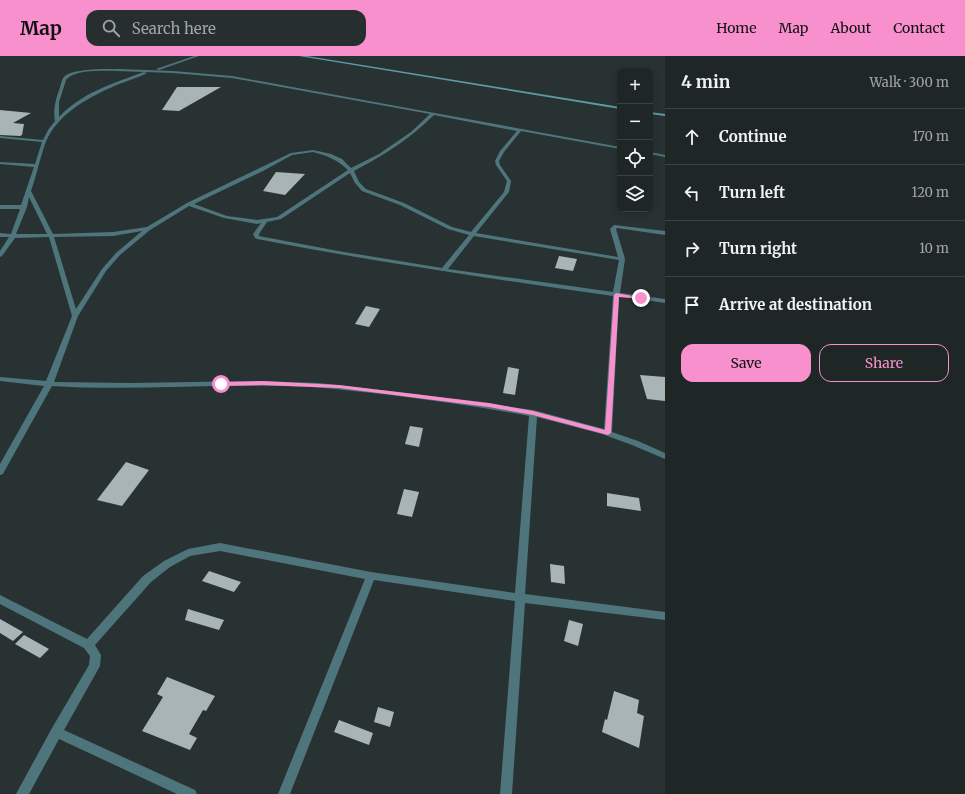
<!DOCTYPE html>
<html lang="en">
<head>
<meta charset="utf-8">
<style>
  body { margin:0; font-family:Merriweather,serif; background:#272e2e; color:#f1f3f6 }
  .controls { position:absolute; right:12px; top:12px; display:grid; overflow:hidden; border-radius:8px; box-shadow:0 2px 10px #0003 }
  .controls button { width:36px; height:36px; display:grid; place-items:center; padding:0; border:0; border-bottom:1px solid #3c4343; background:#1f2626; color:#f1f3f6; font:20px sans-serif }
  .stop { position:absolute; width:12px; height:12px; margin:-9px; border:3px solid #f790cd; border-radius:50%; background:#fff }
  .stop.end { background:#f790cd; border-color:#fff; box-shadow:0 1px 4px #0008 }
  .list { margin:0; padding:0; list-style:none }
  h2 { display:flex; justify-content:space-between; align-items:center; height:52px; margin:0; padding:0 16px; font-size:17px }
  h2 small { font-size:13px; font-weight:400; color:#a1a5a7 }
  .list li { display:grid; grid-template-columns:26px 1fr auto; gap:12px; align-items:center; box-sizing:border-box; height:56px; padding:0 16px; border-top:1px solid #3c4343 }
  .list b { display:block; font-size:15px; white-space:nowrap }
  .list em { font-size:13px; font-style:normal; color:#a1a5a7 }
  .actions { display:flex; gap:8px; padding:12px 16px }
  .actions a { flex:1; padding:9px 0; border:1px solid #f790cd; border-radius:12px; text-align:center; font-size:14px; color:#f790cd }
  .actions .main { background:#f790cd; color:#111 }
  .icon { flex:none; width:22px; height:22px; fill:none; stroke:currentColor; stroke-width:2; stroke-linecap:round; stroke-linejoin:round }
  .map { position:relative; flex:none; width:665px; height:738px; overflow:hidden }
  header { display:flex; align-items:center; gap:24px; box-sizing:border-box; height:56px; padding:0 20px; background:#f790cd; color:#111 }
  header strong { font-size:19px }
  nav { display:flex; gap:22px; margin-inline-start:auto; font-size:14px }
  .search { width:280px; height:36px; background:#272e2e; display:flex; align-items:center; gap:10px; box-sizing:border-box; padding:0 14px; border-radius:12px; color:#a1a5a7; font-size:15px }
  main { display:flex }
  aside { flex:1; background:#1f2626 }
  .map>svg:first-child { display:block }
  .building { fill:#a9b4b6 }
  .lines { fill:none; stroke-linecap:round; stroke-linejoin:round }
  .street { fill:#4e757b; fill-rule:evenodd }
  .secondary { fill:#5b9ca6; fill-rule:evenodd }
  .route { fill:#f790cd }
</style>
</head>
<body>
<header>
<strong>Map</strong>
<div class="search"><svg class="icon" aria-label="search" viewBox="0 0 24 24"><circle cx="10" cy="10" r="6"/><path d="M15 15l6 6"/></svg>Search here</div>
<nav><a>Home</a><a>Map</a><a>About</a><a>Contact</a></nav>
</header>
<main>
<div class="map">
<svg width="665" height="738" viewBox="0 0 665 738">
  <rect width="100%" height="100%" fill="#293233"/>
  <g class="building">
    <path d="M 177,31 L 221,31 L 179,55 L 162,54 Z"/>
    <path d="M 0,54 L 31,57 L 13,67 L 24,68 L 22,79 L 20,80 L 0,79 Z"/>
    <path d="M 276,116 L 305,118 L 285,139 L 263,135 Z"/>
    <path d="M 559,200 L 577,203 L 573,215 L 555,212 Z"/>
    <path d="M 366,250 L 380,253 L 369,271 L 355,268 Z"/>
    <path d="M 508,311 L 519,313 L 515,339 L 503,337 Z"/>
    <path d="M 640,319 L 665,321 L 665,345 L 647,343 Z"/>
    <path d="M 410,370 L 423,372 L 419,391 L 405,388 Z"/>
    <path d="M 126,406 L 149,414 L 122,450 L 97,444 Z"/>
    <path d="M 404,433 L 419,436 L 412,461 L 397,458 Z"/>
    <path d="M 607,437 L 639,442 L 641,455 L 607,450 Z"/>
    <path d="M 550,508 L 564,510 L 565,528 L 551,526 Z"/>
    <path d="M 209,515 L 241,526 L 234,536 L 202,525 Z"/>
    <path d="M 188,553 L 224,564 L 219,574 L 185,564 Z"/>
    <path d="M 0,563 L 23,576 L 13,585 L 0,577 Z"/>
    <path d="M 569,564 L 583,568 L 578,590 L 564,585 Z"/>
    <path d="M 24,579 L 49,593 L 40,602 L 15,588 Z"/>
    <path d="M 167,621 L 215,640 L 206,655 L 203,654 L 189,678 L 197,682 L 190,694 L 142,675 L 163,641 L 157,638 Z"/>
    <path d="M 614,635 L 639,644 L 637,657 L 644,660 L 639,692 L 602,676 L 605,663 L 607,664 Z"/>
    <path d="M 378,651 L 394,656 L 390,671 L 374,666 Z"/>
    <path d="M 339,664 L 373,677 L 369,689 L 334,676 Z"/>
  </g>
  <g class="lines">
    <g class="street">
      <path d="M 194,0 L 199,0 L 159,14 L 156,13 Z"/>
      <path d="M 118,13 L 173,15 L 232,20 L 620,91 L 620,93 L 521,75 L 504,96 L 499,105 L 500,109 L 511,125 L 509,136 L 476,177 L 618,201 L 610,173 L 614,169 L 665,175 L 665,179 L 617,172 L 616,173 L 625,203 L 620,237 L 665,243 L 665,247 L 619,240 L 612,376 L 638,385 L 665,397 L 665,403 L 632,389 L 602,378 L 537,361 L 525,538 L 665,556 L 665,564 L 525,547 L 512,738 L 500,738 L 515,545 L 374,524 L 290,738 L 278,738 L 365,523 L 220,495 L 190,500 L 170,511 L 151,526 L 95,589 L 101,599 L 100,610 L 64,674 L 195,734 L 197,738 L 177,738 L 59,683 L 29,738 L 16,738 L 52,672 L 89,609 L 90,600 L 84,592 L 0,548 L 0,539 L 87,583 L 143,520 L 164,505 L 188,493 L 220,487 L 371,516 L 515,537 L 529,360 C 483,351 437,345 391,339 C 354,335 316,330 279,330 C 203,328 127,335 52,330 L 4,416 L 3,418 L 0,419 L 0,408 L 44,330 L 0,325 L 0,321 L 46,325 L 72,260 L 49,181 L 15,182 L 2,200 L 0,201 L 0,195 L 9,181 L 0,181 L 0,177 L 11,178 L 20,153 L 0,153 L 0,149 L 21,149 L 34,111 L 0,108 L 0,106 L 35,108 L 42,86 L 0,82 L 0,80 L 43,84 L 48,74 L 55,65 C 53,56 55,46 58,37 C 60,33 61,26 63,22 C 70,12 106,13 118,13 ZM 118,15 L 173,17 L 232,22 L 430,58 L 411,76 L 379,98 L 351,112 L 342,103 L 331,98 L 313,94 L 291,97 L 187,147 L 147,171 L 113,176 L 53,178 L 31,135 C 36,121 39,106 44,91 C 53,62 83,44 110,32 C 122,26 136,23 147,17 L 144,16 C 114,27 81,37 59,61 L 59,46 L 66,24 C 75,13 104,15 118,15 ZM 434,59 L 517,75 L 500,95 L 495,105 L 496,109 L 507,125 L 504,136 L 471,176 L 452,171 L 404,147 L 366,133 L 359,126 L 354,115 C 386,98 408,84 434,59 ZM 313,96 C 328,100 336,103 348,114 L 277,161 L 257,164 L 227,160 L 194,148 L 263,115 L 292,99 ZM 350,117 L 355,127 L 362,135 L 400,149 L 448,173 L 469,179 L 442,212 L 338,195 L 259,180 L 259,178 L 267,166 L 281,163 ZM 29,141 L 47,178 L 16,178 L 27,151 ZM 189,150 L 224,162 L 257,168 L 261,167 L 253,178 L 255,182 L 257,183 C 375,206 494,223 613,240 L 604,373 L 533,354 L 416,338 L 319,327 L 261,325 L 130,327 L 54,326 L 78,260 L 106,215 L 120,199 L 150,174 ZM 142,175 L 116,197 L 102,213 L 76,253 L 54,181 L 113,180 ZM 474,180 L 619,204 L 613,236 L 448,213 Z"/>
      <path d="M 650,96 L 665,99 L 665,101 L 650,98 Z"/>
    </g>
    <g class="secondary">
      <path d="M 299,0 L 307,0 L 620,51 L 620,53 Z"/>
      <path d="M 650,56 L 665,58 L 665,60 L 650,58 Z"/>
    </g>
  </g>
  <path class="route" d="M 616,237 L 643,242 L 641,243 L 619,241 L 611,377 L 608,379 L 533,359 L 489,351 L 339,332 L 262,329 L 221,330 L 218,328 L 221,326 L 262,325 L 339,329 L 489,347 L 533,355 L 605,374 L 614,239 Z"/>
</svg>
<div class="controls">
<button>+</button>
<button>−</button>
<button><svg class="icon" aria-label="locate" viewBox="0 0 24 24"><circle cx="12" cy="12" r="6"/><path d="M12 2v4M12 18v4M2 12h4M18 12h4"/></svg></button>
<button><svg class="icon" aria-label="layers" viewBox="0 0 24 24"><path d="M12 4l9 5-9 5-9-5zM3 14l9 5 9-5"/></svg></button>
</div>
<div class="stop" style="left:221px;top:328px"></div>
<div class="stop end" style="left:641px;top:242px"></div>
</div>
<aside>
<h2>4 min<small>Walk · 300 m</small></h2>
<ul class="list">
<li><svg class="icon" aria-label="ahead" viewBox="0 0 24 24"><path d="M12 20V5M6 11l6-6 6 6"/></svg><div><b>Continue</b></div><em>170 m</em></li>
<li><svg class="icon" aria-label="left" viewBox="0 0 24 24"><path d="M17 20v-9H6M10 6l-5 5 5 5"/></svg><div><b>Turn left</b></div><em>120 m</em></li>
<li><svg class="icon" aria-label="right" viewBox="0 0 24 24"><path d="M7 20v-9h11M14 6l5 5-5 5"/></svg><div><b>Turn right</b></div><em>10 m</em></li>
<li><svg class="icon" aria-label="arrive" viewBox="0 0 24 24"><path d="M6 21V4h12l-3 4 3 4H6"/></svg><div><b>Arrive at destination</b></div></li>
</ul>
<div class="actions"><a class="main">Save</a><a>Share</a></div>
</aside>
</main>
</body>
</html>
